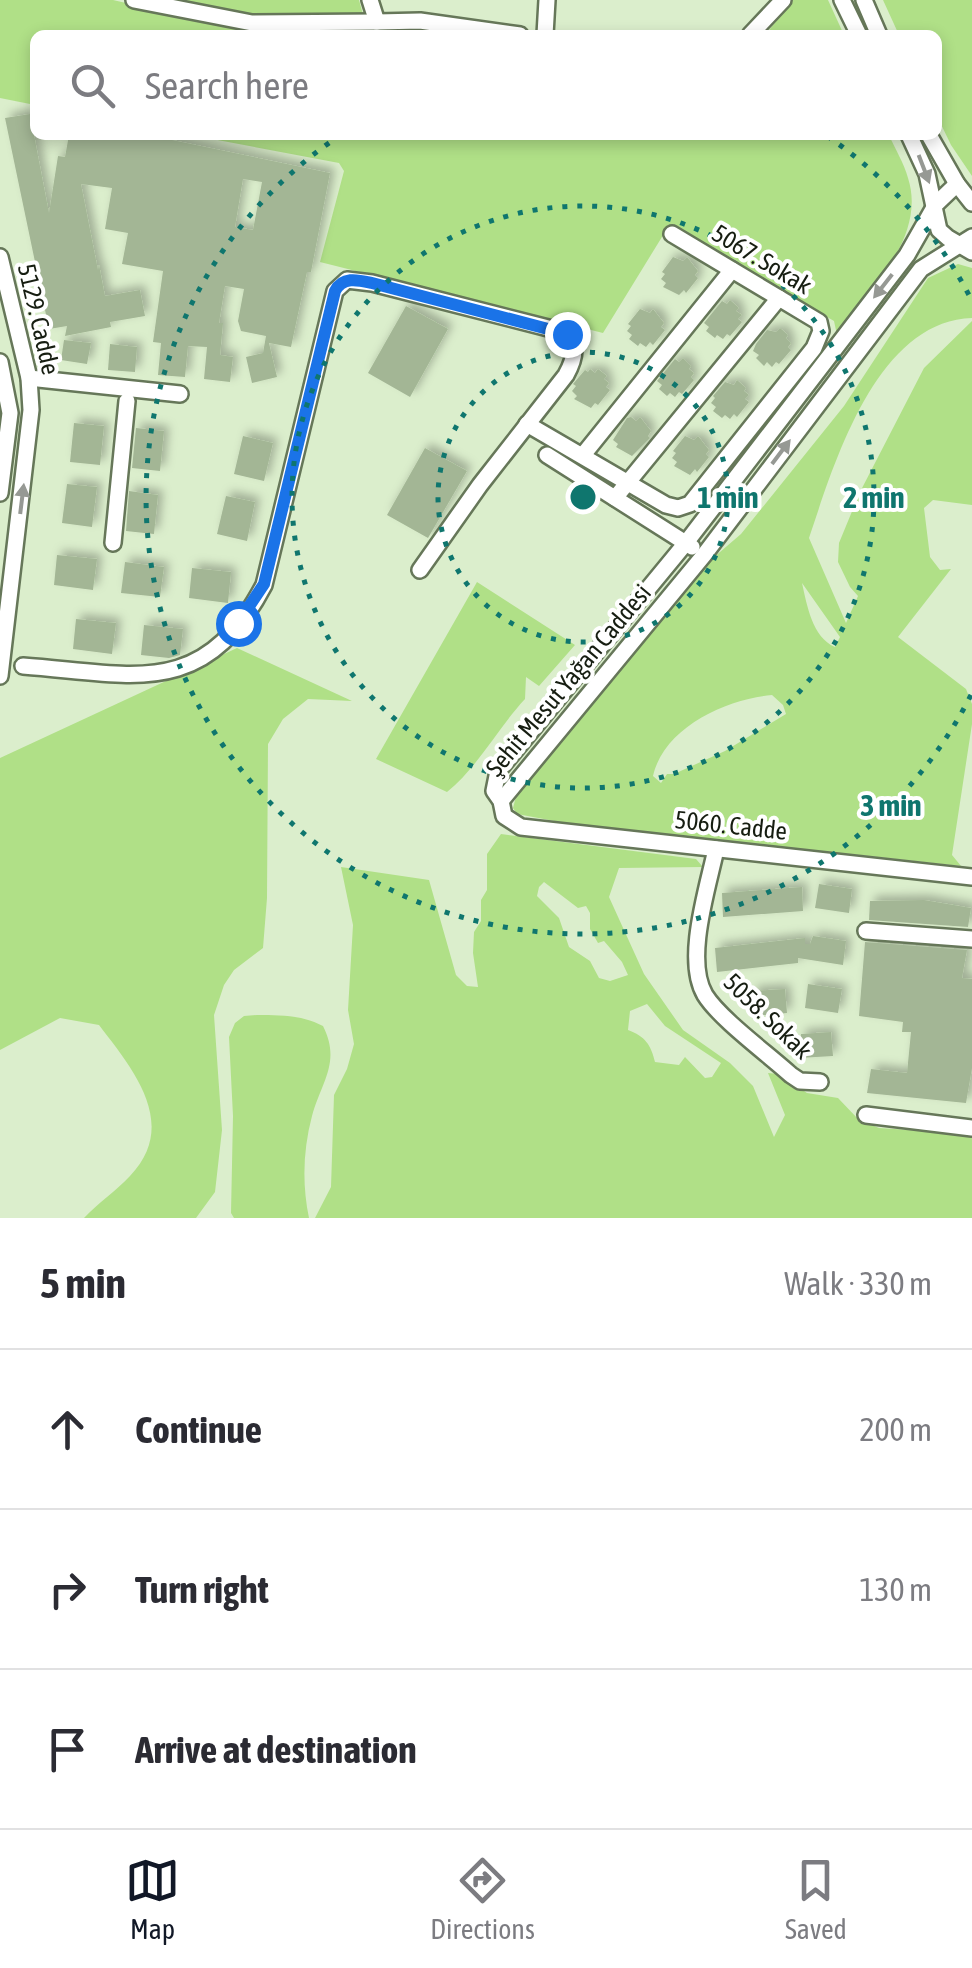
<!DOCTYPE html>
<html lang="en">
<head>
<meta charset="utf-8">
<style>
  body { margin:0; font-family:"Asap Condensed",sans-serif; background:#f7f7f7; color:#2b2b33 }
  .stop { position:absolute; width:30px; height:30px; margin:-22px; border:8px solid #1a73e8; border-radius:50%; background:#fff }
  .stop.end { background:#1a73e8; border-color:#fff; box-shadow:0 2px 10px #0008 }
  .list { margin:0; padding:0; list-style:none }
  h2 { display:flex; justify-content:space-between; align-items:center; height:130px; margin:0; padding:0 40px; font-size:42px }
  h2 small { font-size:32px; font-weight:400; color:#7c7c81 }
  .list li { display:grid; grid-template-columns:65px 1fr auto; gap:30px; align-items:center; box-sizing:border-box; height:160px; padding:0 40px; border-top:2px solid #e1e1e2 }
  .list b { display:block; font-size:38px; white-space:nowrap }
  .list em { font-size:32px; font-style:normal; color:#7c7c81 }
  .icon { flex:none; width:55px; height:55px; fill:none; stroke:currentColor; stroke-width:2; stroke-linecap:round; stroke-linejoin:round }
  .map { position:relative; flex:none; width:972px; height:1218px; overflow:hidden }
  .search { position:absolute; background:#fff; box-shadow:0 5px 15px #0003; left:30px; right:30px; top:30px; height:110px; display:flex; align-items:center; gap:25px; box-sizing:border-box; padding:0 35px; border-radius:15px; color:#7c7c81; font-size:38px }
  .sheet { height:610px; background:#fff }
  nav { display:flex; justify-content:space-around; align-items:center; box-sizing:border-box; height:140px; border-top:2px solid #e1e1e2; background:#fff; font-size:28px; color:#7c7c81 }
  nav a { display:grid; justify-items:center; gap:5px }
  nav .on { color:#111827 }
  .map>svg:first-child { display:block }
  .green { fill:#b0e087; fill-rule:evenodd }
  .building { fill:#a3b695; fill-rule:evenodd; filter:url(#shadow) }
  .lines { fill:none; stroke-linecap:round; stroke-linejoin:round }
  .minor-casing { stroke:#667759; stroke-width:20 }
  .minor { stroke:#fff; stroke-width:15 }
  .oneway { fill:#969994 }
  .route { stroke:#1a73e8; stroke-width:12 }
  .ring { fill:none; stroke:#0f766e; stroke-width:5; stroke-dasharray:5 10 }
  .labels { text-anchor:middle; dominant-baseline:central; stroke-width:8; stroke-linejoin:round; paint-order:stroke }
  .street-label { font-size:25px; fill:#161d11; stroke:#fff }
  .centre { fill:#0f766e; stroke:#fff; stroke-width:5 }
  .ring-label { font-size:30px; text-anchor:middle; font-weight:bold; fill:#0f766e; stroke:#fff; stroke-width:8; stroke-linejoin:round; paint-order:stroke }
</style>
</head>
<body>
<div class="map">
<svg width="972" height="1218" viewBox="0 0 972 1218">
  <defs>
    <filter id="shadow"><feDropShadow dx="5" dy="-5" stdDeviation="5" flood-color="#0004"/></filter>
  </defs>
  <rect width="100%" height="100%" fill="#dbeecc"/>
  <g class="green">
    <path d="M 0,0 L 113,0 L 216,24 L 260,29 L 413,31 L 439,35 L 35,35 L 35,105 L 0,98 Z"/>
    <path d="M 160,0 L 359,0 L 364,18 L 272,20 Z"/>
    <path d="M 793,0 L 828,0 L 844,35 L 765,35 Z"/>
    <path d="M 883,0 L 972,0 L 972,176 L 951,145 L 937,116 L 937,35 L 899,35 Z"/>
    <path d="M 191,135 L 889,135 C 895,149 904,163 908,178 C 927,236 869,293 837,335 L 834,321 L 676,230 L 665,232 L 603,333 L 320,262 L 344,171 L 339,163 Z"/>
    <path d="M 958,264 L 972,268 L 972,318 C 876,321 834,464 809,538 L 846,623 L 858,596 L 850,587 L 838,562 L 839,543 L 860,492 L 924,368 L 972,321 L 972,505 L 933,500 L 924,508 L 930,557 L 940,570 L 951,569 L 898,637 L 966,689 L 972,704 L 972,724 L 952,855 L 961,866 L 576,825 L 517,814 L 513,808 L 518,789 L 699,570 L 741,534 L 844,406 L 928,278 ZM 802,583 L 840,637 L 835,647 C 812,637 807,605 802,583 ZM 772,695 L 783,705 L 786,714 L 725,751 L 674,774 L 667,774 L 661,783 L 653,776 C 664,727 727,699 772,695 Z"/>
    <path d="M 477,582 L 575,645 L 539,686 L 526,677 L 525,699 C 498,728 478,767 447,792 L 376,759 Z"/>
    <path d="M 237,648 L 352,701 L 308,699 L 283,719 L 268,744 L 267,898 L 263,948 L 234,970 L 224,985 L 214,1015 L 222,1130 L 215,1192 L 196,1218 L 84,1218 C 98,1203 116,1191 130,1176 C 180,1124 132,1068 99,1025 L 60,1018 L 0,1050 L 0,758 Z"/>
    <path d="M 501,834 L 696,859 L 703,867 L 619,868 L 609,897 L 644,974 L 683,1030 L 730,1063 L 753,1086 L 774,1137 L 785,1115 L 768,1073 L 778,1074 L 807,1093 L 838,1098 L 859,1120 L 879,1128 L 972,1134 L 972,1218 L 315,1218 L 331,1187 L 334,1095 L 347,1069 L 354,1044 L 348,1010 L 353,925 L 341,867 L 429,880 L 456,975 L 467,986 L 478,987 L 473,953 L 474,932 L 481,921 L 481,900 L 487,890 L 487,854 ZM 544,882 L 578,908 L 586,906 L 590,913 L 590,929 L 598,943 L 604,941 L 622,962 L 628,975 L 610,981 L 599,978 L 590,961 L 569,947 L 559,918 L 537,896 L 539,887 ZM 647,1004 L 665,1026 L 721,1063 L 712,1077 L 705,1078 L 685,1057 L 679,1065 L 655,1062 C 651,1045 645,1036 628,1030 L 630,1011 Z"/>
    <path d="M 257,1015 C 280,1015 302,1015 323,1026 C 341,1062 322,1081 312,1116 C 303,1150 302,1184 309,1218 L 234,1218 L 231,1213 L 233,1116 L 229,1037 L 235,1023 L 244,1016 Z"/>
  </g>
  <g class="building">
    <path d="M 30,114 L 49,213 L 58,156 L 65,157 L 69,135 L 148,135 L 330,173 L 311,272 L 307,272 L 291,347 L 269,343 L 277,377 L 252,383 L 246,357 L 263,353 L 266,336 L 241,331 L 238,321 L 244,289 L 225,286 L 219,323 L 223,323 L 220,355 L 233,357 L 230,382 L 204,379 L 207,347 L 188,346 L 185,377 L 158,375 L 161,343 L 153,342 L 163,271 L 122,264 L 128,233 L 105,229 L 112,188 L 81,184 L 98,270 L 99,265 L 105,296 L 140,290 L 145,316 L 110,322 L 111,327 L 65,336 L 67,326 L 49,329 L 5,118 ZM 243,179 L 262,182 L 253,230 L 235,227 Z"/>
    <path d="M 673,257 L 683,261 L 687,257 L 698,271 L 695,275 L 698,278 L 686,293 L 684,290 L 679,295 L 663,287 L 666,283 L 661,279 L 665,274 L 662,272 Z"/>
    <path d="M 730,300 L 739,308 L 736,311 L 742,315 L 738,319 L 742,322 L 730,336 L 727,334 L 723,339 L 717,335 L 715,338 L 706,331 L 709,327 L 704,323 L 722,301 L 727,304 Z"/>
    <path d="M 406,306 L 448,329 L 410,397 L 368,373 Z"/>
    <path d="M 640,309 L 650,313 L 653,309 L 664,323 L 661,327 L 665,330 L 653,345 L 650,342 L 646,347 L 640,343 L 638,346 L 629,339 L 632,335 L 627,331 L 631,326 L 628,324 Z"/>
    <path d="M 780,328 L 788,335 L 786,338 L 791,343 L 788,347 L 791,350 L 779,364 L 776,362 L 772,367 L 767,362 L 764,366 L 756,358 L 759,355 L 753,351 L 756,344 L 767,330 L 776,332 Z"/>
    <path d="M 64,340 L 91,343 L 87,364 L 61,360 Z"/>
    <path d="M 110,344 L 137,347 L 135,372 L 108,370 Z"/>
    <path d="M 683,358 L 691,366 L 689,369 L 694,373 L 691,377 L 694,380 L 682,394 L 679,392 L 675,397 L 670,393 L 667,396 L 659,389 L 662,385 L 657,381 L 675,359 L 679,362 Z"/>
    <path d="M 590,369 L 595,373 L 598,369 L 607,376 L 604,379 L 609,383 L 606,387 L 610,390 L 598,405 L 595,403 L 591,408 L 574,399 L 577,396 L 572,391 L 576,386 L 573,384 L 585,370 L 588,372 Z"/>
    <path d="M 737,380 L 746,388 L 744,391 L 749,395 L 745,399 L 749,402 L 737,417 L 734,414 L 730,419 L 725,415 L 722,418 L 713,411 L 716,407 L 711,403 L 715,398 L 713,396 L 725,382 L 734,385 Z"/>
    <path d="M 631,417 L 636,421 L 640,417 L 651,431 L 648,436 L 650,438 L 632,456 L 616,447 L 618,444 L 613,440 L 627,418 Z"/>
    <path d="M 74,423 L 104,426 L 100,465 L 70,462 Z"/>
    <path d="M 136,428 L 164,431 L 160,471 L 132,468 Z"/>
    <path d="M 243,436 L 273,443 L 264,481 L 234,474 Z"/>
    <path d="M 685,436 L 694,440 L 698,436 L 709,450 L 706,454 L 709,457 L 697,472 L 695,469 L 690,475 L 674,466 L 677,462 L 672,458 L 676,453 L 673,451 Z"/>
    <path d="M 425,448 L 467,471 L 428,538 L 387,515 Z"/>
    <path d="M 67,484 L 97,487 L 92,527 L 62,523 Z"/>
    <path d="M 129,491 L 158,495 L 154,534 L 126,531 Z"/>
    <path d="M 226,496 L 255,502 L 247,541 L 217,534 Z"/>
    <path d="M 57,555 L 97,559 L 93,590 L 54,585 Z"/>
    <path d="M 125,562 L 164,567 L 160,597 L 121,593 Z"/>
    <path d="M 192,568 L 231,572 L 228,603 L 189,598 Z"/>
    <path d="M 76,619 L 116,623 L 112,654 L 73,649 Z"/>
    <path d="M 144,625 L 183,629 L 180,655 L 169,658 L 141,655 Z"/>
    <path d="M 819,884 L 852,889 L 849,913 L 815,908 Z"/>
    <path d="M 802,887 L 803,911 L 723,917 L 722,893 Z"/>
    <path d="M 924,900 L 971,908 L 968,927 L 869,920 L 870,901 Z"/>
    <path d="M 813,936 L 846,941 L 843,965 L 798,958 L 798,963 L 717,972 L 715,948 L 805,938 L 805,944 L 810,944 Z"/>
    <path d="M 865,942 L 967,950 L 962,978 L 972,979 L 972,1068 L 966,1103 L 867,1093 L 871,1069 L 907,1073 L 911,1032 L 902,1032 L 903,1022 L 859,1016 Z"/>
    <path d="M 808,984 L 842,989 L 838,1013 L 805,1008 Z"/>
    <path d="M 785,989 L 787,1013 L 753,1016 L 752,991 Z"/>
    <path d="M 831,1032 L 833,1056 L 799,1058 L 801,1034 Z"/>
  </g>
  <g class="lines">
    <g class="minor-casing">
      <g id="minor">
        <path d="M 134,0 L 252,23 L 377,22"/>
        <path d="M 370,0 L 377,22 L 420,21 L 520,35"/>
        <path d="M 842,0 L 859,35"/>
        <path d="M 864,0 L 879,35"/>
        <path d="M 545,35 L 547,0"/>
        <path d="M 750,35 L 783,0"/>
        <path d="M 909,135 L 927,174 L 939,230 L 948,238 L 972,252"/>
        <path d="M 929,135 L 957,184 L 972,203"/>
        <path d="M 957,184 L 936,204 L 907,255 L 685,544 L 498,771 L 494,791 L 501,801 L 504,816 L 521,827 L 972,877"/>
        <path d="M 0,257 L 29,378 L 31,410 L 0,676"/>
        <path d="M 0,362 L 10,413 L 0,493"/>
        <path d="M 29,378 L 180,394"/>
        <path d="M 527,424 L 666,505 L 678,508 L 690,504 L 814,348 L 821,331 L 819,322 L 672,234"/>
        <path d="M 547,455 L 692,547"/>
        <path d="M 583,455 L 732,270"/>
        <path d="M 615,498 L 779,298"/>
        <path d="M 113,543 L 127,401"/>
        <path d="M 23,666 C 133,674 203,701 264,585 L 335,291 L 347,280 L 372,283 L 560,331 C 580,340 575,359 566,375 L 480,485 L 420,570"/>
        <path d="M 501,801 L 704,555 L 921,269 L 972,237"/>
        <path d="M 716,849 C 708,887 684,960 705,995 C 720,1019 768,1054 791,1075 L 800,1081 L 820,1082"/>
        <path d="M 866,931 L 972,939"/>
        <path d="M 866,1115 L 972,1128"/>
      </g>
    </g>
    <use href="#minor" class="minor"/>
  </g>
  <defs><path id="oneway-solid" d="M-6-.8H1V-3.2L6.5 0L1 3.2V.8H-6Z" transform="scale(2.5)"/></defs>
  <g class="oneway">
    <use href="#oneway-solid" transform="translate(924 169) rotate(69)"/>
    <use href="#oneway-solid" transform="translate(883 286) rotate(128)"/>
    <use href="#oneway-solid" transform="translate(781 452) rotate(-53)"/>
    <use href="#oneway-solid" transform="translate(22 499) rotate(-83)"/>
  </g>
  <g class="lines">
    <path class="route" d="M 238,623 L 264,584 L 335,291 C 343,276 358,280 372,283 L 567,334"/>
  </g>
  <g class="ring">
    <circle cx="583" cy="497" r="145"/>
    <circle cx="583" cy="497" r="291"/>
    <path d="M971 695A436 436 0 1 1 339 136M827 136A436 436 0 0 1 971 299"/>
  </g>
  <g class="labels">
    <g class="street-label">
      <text transform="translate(762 259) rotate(31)">5067. Sokak</text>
      <text transform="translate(39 319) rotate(77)">5129. Cadde</text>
      <text transform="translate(568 680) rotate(-50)">Şehit Mesut Yağan Caddesi</text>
      <text transform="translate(731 825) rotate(6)">5060. Cadde</text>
      <text transform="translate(768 1016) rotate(44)">5058. Sokak</text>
    </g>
  </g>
  <circle cx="583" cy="497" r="15" class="centre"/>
  <g class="ring-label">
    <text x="728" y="508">1 min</text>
    <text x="874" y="508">2 min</text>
    <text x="891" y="816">3 min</text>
  </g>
</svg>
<div class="stop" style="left:238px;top:623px"></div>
<div class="stop end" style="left:567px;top:334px"></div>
<div class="search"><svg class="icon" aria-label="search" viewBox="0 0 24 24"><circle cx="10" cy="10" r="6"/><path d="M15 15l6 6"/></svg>Search here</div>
</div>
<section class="sheet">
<h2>5 min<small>Walk · 330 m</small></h2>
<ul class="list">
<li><svg class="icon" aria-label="ahead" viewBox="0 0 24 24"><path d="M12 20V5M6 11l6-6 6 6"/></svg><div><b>Continue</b></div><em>200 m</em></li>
<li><svg class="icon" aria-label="right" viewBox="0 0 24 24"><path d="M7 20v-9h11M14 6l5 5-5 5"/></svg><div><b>Turn right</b></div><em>130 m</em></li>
<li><svg class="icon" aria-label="arrive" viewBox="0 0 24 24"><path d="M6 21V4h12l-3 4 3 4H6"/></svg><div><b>Arrive at destination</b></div></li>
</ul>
</section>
<nav>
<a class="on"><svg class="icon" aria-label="map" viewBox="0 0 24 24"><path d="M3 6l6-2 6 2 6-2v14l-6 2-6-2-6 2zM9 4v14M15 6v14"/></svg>Map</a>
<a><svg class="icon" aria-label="directions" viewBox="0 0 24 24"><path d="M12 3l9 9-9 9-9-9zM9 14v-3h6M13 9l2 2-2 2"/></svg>Directions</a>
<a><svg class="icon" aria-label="saved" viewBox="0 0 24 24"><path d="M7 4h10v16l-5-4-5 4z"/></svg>Saved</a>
</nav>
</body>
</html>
